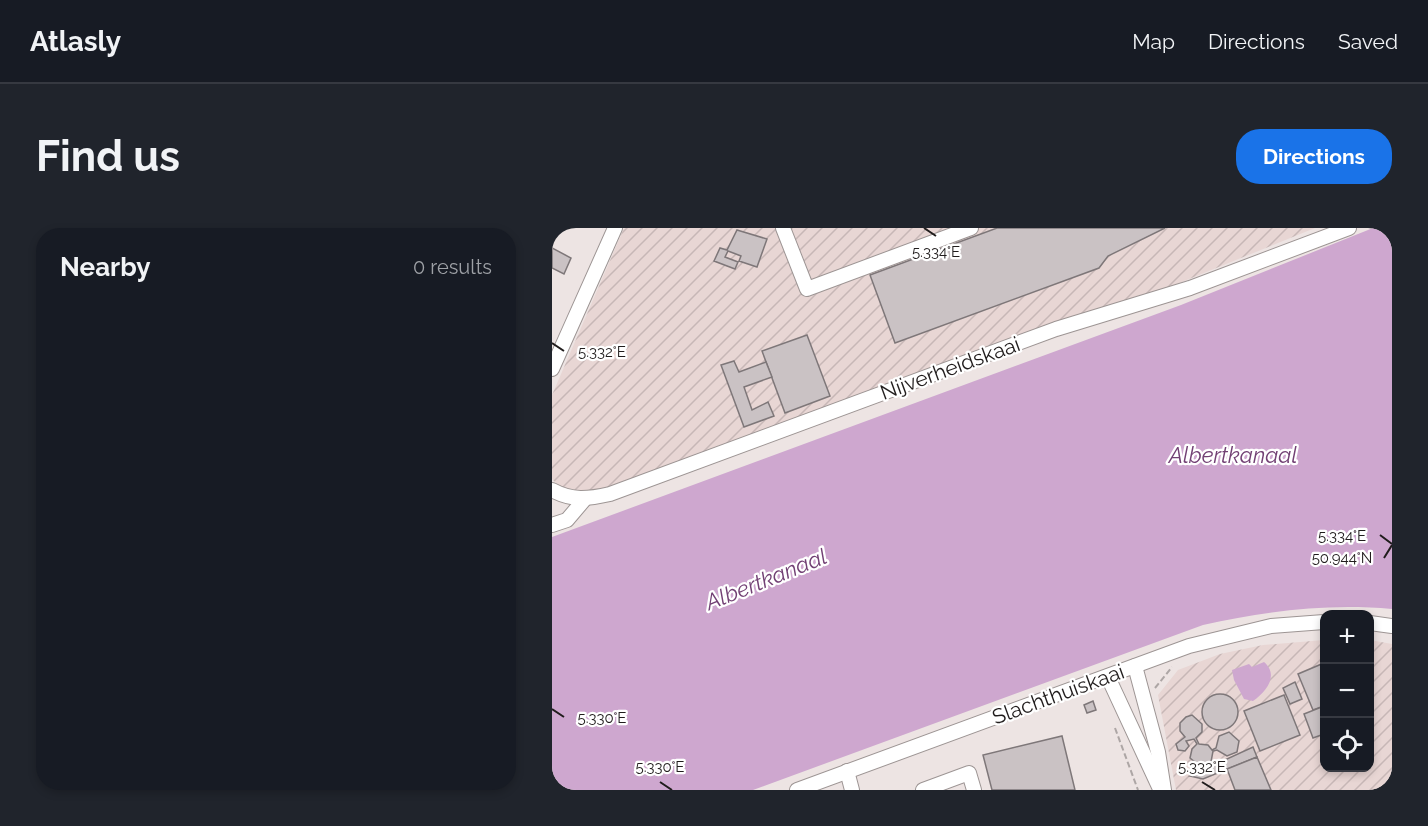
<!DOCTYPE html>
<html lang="en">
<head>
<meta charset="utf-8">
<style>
  body { margin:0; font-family:Raleway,sans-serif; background:#20242c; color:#f1f3f6 }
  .controls { position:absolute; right:18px; bottom:18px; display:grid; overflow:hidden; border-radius:12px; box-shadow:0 3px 9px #0003 }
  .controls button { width:54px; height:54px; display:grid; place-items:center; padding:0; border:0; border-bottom:2px solid #363941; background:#171b24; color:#f1f3f6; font:30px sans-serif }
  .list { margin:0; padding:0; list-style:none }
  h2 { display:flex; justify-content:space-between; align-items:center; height:78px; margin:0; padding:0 24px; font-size:26px }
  h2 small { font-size:20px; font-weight:400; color:#9ea1a6 }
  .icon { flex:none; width:33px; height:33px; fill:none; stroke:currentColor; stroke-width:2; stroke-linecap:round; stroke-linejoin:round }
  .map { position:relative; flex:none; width:840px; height:562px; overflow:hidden; border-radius:24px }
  header { display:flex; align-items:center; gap:36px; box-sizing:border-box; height:84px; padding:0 30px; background:#171b24; border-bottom:2px solid #363941 }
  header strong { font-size:28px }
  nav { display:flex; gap:33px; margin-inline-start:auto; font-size:21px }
  .intro { display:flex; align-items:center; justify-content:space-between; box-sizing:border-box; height:144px; padding:0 36px }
  h1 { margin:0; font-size:42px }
  .button { padding:15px 27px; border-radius:24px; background:#1a73e8; color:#fff; font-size:21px; font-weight:700 }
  main { display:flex; gap:36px; padding:0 36px }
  aside { flex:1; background:#171b24; border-radius:24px; box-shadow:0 3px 9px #0003 }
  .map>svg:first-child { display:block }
  .industrial { fill:url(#industrial-furrows) }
  .water { fill:#cea7cf }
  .building { fill:#cac2c4; stroke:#7e7779; stroke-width:1.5 }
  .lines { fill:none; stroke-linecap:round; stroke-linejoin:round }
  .minor-casing { stroke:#9d9594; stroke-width:16 }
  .path { stroke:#ada6a5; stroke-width:2; stroke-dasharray:6 3; stroke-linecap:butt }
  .minor { stroke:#fff; stroke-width:14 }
  .ticks { fill:none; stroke:#211d1d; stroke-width:2 }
  .labels { text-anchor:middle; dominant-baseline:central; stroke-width:4.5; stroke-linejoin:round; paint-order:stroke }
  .street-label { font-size:21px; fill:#211d1d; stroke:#fff }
  .water-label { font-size:22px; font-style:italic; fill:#724074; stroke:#fff }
  .ticks-label { font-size:15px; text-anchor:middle; fill:#211d1d; stroke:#fff; stroke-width:4.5; stroke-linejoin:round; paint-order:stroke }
</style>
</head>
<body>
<header>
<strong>Atlasly</strong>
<nav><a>Map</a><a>Directions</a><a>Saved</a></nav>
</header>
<div class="intro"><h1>Find us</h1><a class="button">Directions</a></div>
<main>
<aside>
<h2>Nearby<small>0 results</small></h2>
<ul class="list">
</ul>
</aside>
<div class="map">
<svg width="840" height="562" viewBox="0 0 840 562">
  <defs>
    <pattern id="industrial-furrows" width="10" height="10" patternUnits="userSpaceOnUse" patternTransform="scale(1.5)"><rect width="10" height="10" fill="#e8d6d4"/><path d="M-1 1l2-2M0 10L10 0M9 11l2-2" fill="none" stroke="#c7b7b6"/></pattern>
  </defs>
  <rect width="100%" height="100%" fill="#ede4e3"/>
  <g class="industrial">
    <path d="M 72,0 L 763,0 L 610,62 L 64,270 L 15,266 L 0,251 L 0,167 Z"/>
    <path d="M 772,412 L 772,540 L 818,540 L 818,412 L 840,416 L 840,562 L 624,562 L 606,467 L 626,442 L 668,426 L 711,417 Z"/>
  </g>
  <g class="water">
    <path d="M 821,0 L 840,0 L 840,381 C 775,375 715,383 651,397 L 201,562 L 0,562 L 0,309 L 629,77 Z"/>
    <path d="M 712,434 C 727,447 715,463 701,473 L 692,471 L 682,452 L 680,442 L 697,436 L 700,439 Z"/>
  </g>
  <g class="building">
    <path d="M 445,0 L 613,0 L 556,28 L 547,40 L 343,115 L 318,47 Z"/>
    <path d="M 185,2 L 215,11 L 205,39 L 187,33 L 189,28 L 176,23 L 173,29 L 186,34 L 183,41 L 162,33 L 168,20 L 175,22 Z"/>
    <path d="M 0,20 L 19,30 L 12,46 L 0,40 Z"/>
    <path d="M 255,107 L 278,168 L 233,185 L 210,123 Z"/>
    <path d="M 182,133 L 187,144 L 214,134 L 220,149 L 192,159 L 200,182 L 216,174 L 222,188 L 192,199 L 169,137 Z"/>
    <path d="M 772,435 L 772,478 L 761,482 L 746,446 Z"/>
    <path d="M 743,454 L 750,471 L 738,476 L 731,460 Z"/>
    <circle cx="668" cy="484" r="18"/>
    <path d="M 732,467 L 748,507 L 708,523 L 692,483 Z"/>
    <path d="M 541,473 L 544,482 L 535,485 L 532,477 Z"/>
    <path d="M 772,478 L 772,506 L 761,510 L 752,486 Z"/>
    <path d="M 640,487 L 650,496 L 650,504 L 644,510 L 647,516 L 656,517 L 660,522 L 664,520 L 667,508 L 677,504 L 687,513 L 685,524 L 675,528 L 665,522 L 661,523 L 659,534 L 649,539 L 638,530 L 640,521 L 645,516 L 642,511 L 634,513 L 637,518 L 633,523 L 626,522 L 624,516 L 633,509 L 628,503 L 628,495 L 634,489 Z"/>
    <path d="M 510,508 L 523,562 L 440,562 L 431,527 Z"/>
    <path d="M 701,519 L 705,529 L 651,551 L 638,548 Z"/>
    <path d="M 705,529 L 719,562 L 683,562 L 675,541 Z"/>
  </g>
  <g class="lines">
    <g class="minor-casing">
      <g id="minor">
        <path d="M 231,0 L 255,61 L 419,0"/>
        <path d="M 0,141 L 63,0"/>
        <path d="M 0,262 C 20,273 36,271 58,266 L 504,101 L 638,60 L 797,0"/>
        <path d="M 0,297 L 15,292 L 32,272"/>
        <path d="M 818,395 L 840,398"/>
        <path d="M 583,438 L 606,524 L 612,562"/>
        <path d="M 556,449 L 608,561"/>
        <path d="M 295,543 L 300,562"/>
        <path d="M 245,562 L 637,418 L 719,398 L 772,394"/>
        <path d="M 371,562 L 417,545 L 422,562"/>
      </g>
    </g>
    <g class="path">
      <path d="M 603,460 L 620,439"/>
      <path d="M 563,500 L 586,562"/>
    </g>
    <use href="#minor" class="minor"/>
  </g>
  <path class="ticks" d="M 372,0 L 384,8M 0,115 L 12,123M 828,307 L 840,316M 832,330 L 840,317M 0,481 L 12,489M 108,554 L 120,562M 650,554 L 663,562"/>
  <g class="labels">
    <g class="street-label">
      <text transform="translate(398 140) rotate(-20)">Nijverheidskaai</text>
      <text transform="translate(506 466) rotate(-20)">Slachthuiskaai</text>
    </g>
    <g class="water-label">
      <text x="681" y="227">Albertkanaal</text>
      <text transform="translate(214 351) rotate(-22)">Albertkanaal</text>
    </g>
  </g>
  <g class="ticks-label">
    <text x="384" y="29">5.334°E</text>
    <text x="50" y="129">5.332°E</text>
    <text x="790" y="313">5.334°E</text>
    <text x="790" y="335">50.944°N</text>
    <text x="50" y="495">5.330°E</text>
    <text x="108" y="544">5.330°E</text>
    <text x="650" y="544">5.332°E</text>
  </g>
</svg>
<div class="controls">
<button>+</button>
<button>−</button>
<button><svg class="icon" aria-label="locate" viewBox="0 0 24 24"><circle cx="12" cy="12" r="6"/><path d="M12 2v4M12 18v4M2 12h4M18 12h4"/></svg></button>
</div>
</div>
</main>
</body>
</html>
